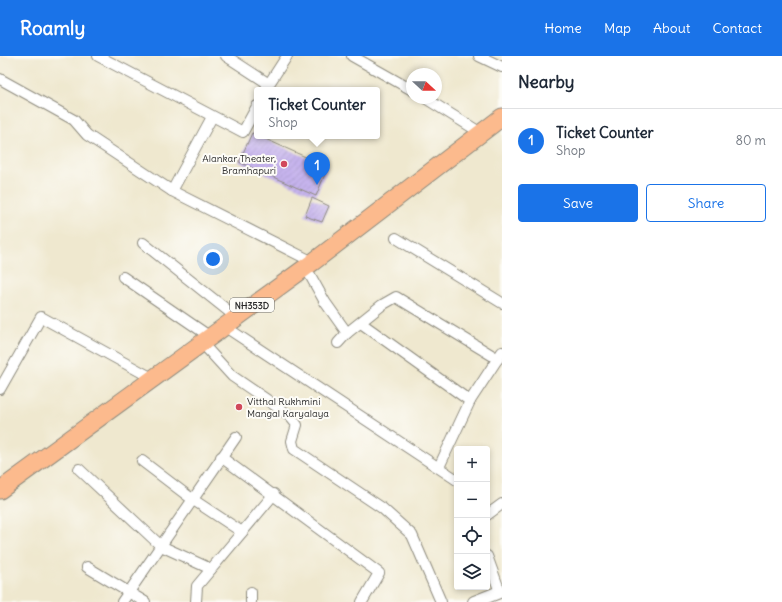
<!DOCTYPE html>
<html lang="en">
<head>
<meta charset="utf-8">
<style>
  body { margin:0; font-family:Delius,sans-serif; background:#f2f2f3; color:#1f2937 }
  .controls { position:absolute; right:12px; bottom:12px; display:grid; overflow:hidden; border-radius:4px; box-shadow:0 2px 6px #0003 }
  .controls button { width:36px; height:36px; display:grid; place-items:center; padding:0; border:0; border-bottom:1px solid #e0e1e3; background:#fff; color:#1f2937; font:20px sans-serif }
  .compass { position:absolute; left:406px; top:12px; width:36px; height:36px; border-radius:50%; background:#fff; box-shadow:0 2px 6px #0003; rotate:111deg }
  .you { position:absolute; left:213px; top:203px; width:14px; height:14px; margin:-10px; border:3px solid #fff; border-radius:50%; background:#1a73e8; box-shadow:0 0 0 6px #1a73e833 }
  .badge { display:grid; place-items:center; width:26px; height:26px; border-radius:50%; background:#1a73e8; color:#fff; font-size:13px; font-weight:700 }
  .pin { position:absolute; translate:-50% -33px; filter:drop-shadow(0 1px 2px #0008) }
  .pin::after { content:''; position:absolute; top:21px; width:14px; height:12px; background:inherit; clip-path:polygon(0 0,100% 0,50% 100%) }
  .popup { position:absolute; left:254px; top:31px; width:126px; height:52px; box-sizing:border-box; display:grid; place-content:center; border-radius:4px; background:#fff; filter:drop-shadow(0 1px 3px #0005); font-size:13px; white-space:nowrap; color:#747a83 }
  .popup b { font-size:15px; color:#1f2937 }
  .popup::after { content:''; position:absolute; left:50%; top:100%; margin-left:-8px; border:8px solid transparent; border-top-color:#fff }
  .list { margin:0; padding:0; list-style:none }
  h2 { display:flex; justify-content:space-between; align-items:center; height:52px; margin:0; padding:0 16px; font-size:17px }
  h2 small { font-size:13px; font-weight:400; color:#747a83 }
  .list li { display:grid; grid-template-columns:26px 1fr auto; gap:12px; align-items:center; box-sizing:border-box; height:64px; padding:0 16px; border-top:1px solid #e0e1e3 }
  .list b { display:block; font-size:15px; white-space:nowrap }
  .list p { margin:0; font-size:13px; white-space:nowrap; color:#747a83 }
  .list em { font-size:13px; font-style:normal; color:#747a83 }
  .actions { display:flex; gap:8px; padding:12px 16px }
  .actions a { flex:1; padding:9px 0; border:1px solid #1a73e8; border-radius:4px; text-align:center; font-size:14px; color:#1a73e8 }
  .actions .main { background:#1a73e8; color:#fff }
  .icon { flex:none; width:22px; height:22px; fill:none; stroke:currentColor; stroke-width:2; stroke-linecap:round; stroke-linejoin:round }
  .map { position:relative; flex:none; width:502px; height:546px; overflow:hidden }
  header { display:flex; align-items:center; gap:24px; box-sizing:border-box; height:56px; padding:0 20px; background:#1a73e8; color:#fff }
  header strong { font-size:19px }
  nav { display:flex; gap:22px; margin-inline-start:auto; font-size:14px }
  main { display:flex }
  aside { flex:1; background:#fff }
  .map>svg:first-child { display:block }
  .building { fill:url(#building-hatch) }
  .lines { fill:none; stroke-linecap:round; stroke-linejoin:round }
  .minor-casing { stroke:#8d8a7d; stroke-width:12 }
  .tertiary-casing { stroke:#8d8a7d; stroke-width:14 }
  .trunk-casing { stroke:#8d8a7d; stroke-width:19 }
  .minor { stroke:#fff; stroke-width:10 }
  .tertiary { stroke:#fff; stroke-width:12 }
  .trunk { stroke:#fcba8d; stroke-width:17 }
  .poi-dot { fill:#d1495b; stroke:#fdfcf7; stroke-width:1.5 }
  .labels { text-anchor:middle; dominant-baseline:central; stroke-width:4; stroke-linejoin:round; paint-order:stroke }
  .shield { fill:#fdfcf7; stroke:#6a6a68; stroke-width:1 }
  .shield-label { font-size:9px; font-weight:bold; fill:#2b2b2b }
  .poi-label { font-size:10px; fill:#2b2b2b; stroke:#fdfcf7; text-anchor:end }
</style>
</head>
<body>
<header>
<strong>Roamly</strong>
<nav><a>Home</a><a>Map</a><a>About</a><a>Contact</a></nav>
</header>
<main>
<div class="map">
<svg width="502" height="546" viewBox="0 0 502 546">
  <defs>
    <pattern id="building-hatch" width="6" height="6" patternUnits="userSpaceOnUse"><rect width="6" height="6" fill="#c6b4ed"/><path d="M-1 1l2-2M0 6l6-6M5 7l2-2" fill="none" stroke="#aa9bcb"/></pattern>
  </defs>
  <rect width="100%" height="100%" fill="#fdfcf7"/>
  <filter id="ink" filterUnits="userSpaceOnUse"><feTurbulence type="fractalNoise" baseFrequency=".025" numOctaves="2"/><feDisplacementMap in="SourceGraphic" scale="8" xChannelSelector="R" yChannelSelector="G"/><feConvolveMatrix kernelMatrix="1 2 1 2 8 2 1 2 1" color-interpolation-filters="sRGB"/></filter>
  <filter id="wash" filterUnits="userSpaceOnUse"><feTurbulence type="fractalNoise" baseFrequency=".012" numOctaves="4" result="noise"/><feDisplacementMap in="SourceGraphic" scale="16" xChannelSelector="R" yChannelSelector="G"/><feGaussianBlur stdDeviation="0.9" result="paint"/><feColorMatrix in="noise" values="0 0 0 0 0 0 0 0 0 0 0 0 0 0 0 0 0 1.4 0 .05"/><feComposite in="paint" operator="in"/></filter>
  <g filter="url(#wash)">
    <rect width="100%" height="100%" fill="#efe8cf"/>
    <g id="blocks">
      <g class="building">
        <path d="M 252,77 L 328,111 L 316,140 L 239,106 Z"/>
        <path d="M 312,142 L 329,150 L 322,166 L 305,160 Z"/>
      </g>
    </g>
  </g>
  <g filter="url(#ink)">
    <use href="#blocks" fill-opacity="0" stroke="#8d8a7d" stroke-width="1"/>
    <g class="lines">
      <g class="minor-casing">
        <g id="minor">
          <path d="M 98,0 L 243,76 L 257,50"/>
          <path d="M 226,0 L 269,28"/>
          <path d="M 352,0 L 412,34"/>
          <path d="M 479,0 L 502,11"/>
          <path d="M 0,23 L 74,64 L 87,79 L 172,135"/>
          <path d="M 265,34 L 287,0"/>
          <path d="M 425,42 L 481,77"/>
          <path d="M 212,61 L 172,135 L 313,206"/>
          <path d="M 396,182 L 502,247"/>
          <path d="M 143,187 L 236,261"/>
          <path d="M 305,210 L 325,246 L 347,277 L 382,249 L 396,241 L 498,303"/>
          <path d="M 123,221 L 209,280"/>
          <path d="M 361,267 L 470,345"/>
          <path d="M 224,270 L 457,424"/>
          <path d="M 201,286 L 232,320 L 289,359 L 297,369 L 292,385 L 294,393 L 382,452 L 412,479 L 441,546"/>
          <path d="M 338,287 L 347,277"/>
          <path d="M 0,333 L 41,261 L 152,322"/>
          <path d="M 221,401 L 379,517 L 362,546"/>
          <path d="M 142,405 L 192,443 L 242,476"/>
          <path d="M 439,411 L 470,345 L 502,296"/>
          <path d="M 79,413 L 161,490 L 211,513"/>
          <path d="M 487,459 L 502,448"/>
          <path d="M 487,500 L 500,536"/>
          <path d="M 87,511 L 145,546"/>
          <path d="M 122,546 L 236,381"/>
          <path d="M 196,546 L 197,530 L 274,438"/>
          <path d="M 251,546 L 251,536"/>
        </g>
      </g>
      <g class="tertiary-casing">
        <path id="tertiary" d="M 474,546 L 502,535"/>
      </g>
      <g class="trunk-casing">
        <path id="trunk" d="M 0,434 L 313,206 L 502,61"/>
      </g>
      <use href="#minor" class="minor"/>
      <use href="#tertiary" class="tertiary"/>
      <use href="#trunk" class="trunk"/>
    </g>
  </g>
  <g class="poi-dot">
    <circle cx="284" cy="108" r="4"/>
    <circle cx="239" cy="351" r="4"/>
  </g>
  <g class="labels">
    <rect class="shield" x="230" y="242" width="44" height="14" rx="3"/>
    <g class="shield-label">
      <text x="252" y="249">NH353D</text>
    </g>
    <g class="poi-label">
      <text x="276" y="102">Alankar Theater,<tspan x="276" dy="12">Bramhapuri</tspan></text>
      <text x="247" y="345" text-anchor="start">Vitthal Rukhmini<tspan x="247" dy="12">Mangal Karyalaya</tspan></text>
    </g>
  </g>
</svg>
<div class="controls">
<button>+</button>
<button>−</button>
<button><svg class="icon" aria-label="locate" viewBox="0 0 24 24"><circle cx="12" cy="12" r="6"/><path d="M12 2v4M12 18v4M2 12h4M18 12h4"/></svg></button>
<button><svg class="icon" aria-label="layers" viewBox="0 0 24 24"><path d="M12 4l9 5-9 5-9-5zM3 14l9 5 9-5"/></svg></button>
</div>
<svg class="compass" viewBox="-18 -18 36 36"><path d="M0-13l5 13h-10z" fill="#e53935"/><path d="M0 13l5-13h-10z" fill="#747a83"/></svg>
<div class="you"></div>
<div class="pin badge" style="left:317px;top:129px">1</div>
<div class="popup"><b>Ticket Counter</b>Shop</div>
</div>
<aside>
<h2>Nearby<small></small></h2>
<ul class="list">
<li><span class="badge">1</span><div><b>Ticket Counter</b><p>Shop</p></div><em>80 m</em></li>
</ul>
<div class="actions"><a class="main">Save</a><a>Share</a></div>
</aside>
</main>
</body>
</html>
